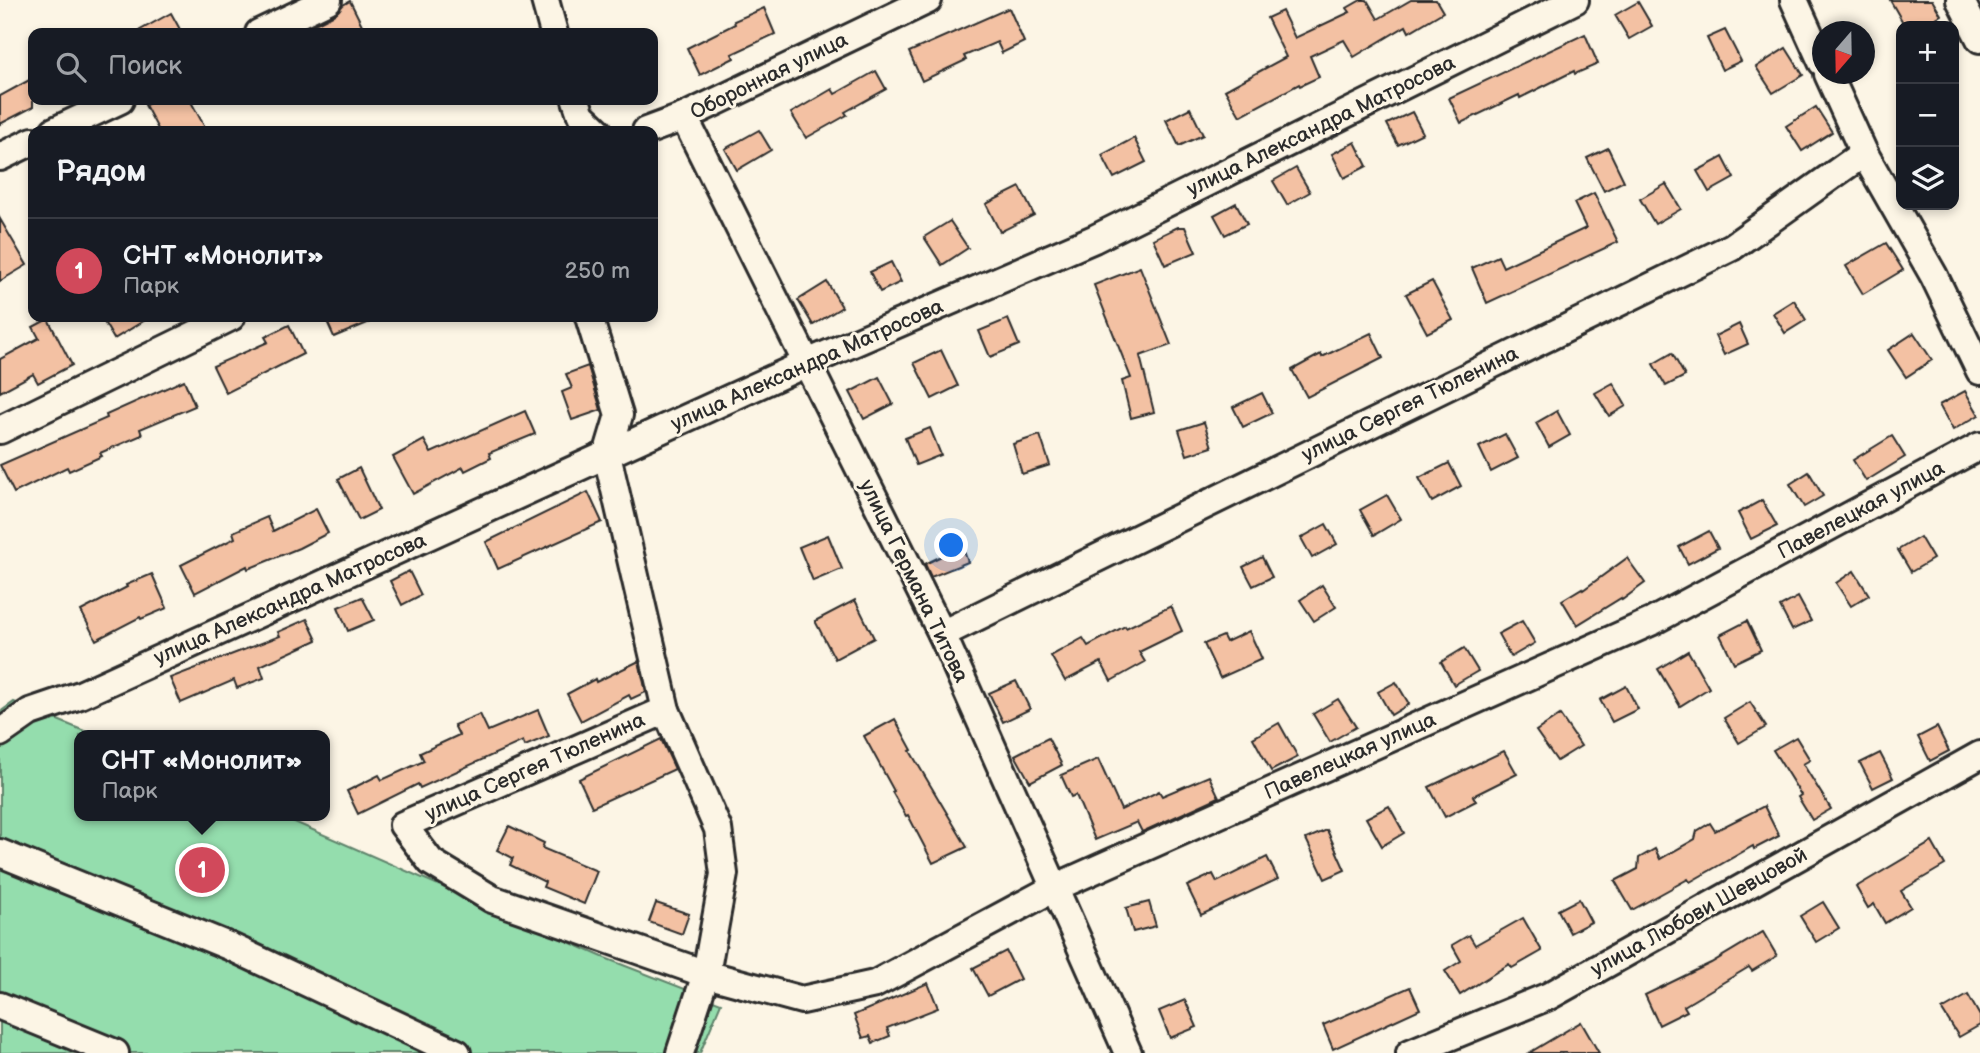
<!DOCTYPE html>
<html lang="ru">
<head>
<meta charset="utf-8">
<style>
  body { margin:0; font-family:"Balsamiq Sans",sans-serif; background:#20242c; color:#f1f3f6 }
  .controls { position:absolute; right:21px; top:21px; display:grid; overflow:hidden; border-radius:14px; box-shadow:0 4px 10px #0003 }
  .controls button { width:63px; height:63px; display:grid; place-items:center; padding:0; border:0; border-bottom:2px solid #363941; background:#171b24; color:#f1f3f6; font:35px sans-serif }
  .compass { position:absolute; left:1812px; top:21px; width:63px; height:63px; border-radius:50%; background:#171b24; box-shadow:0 4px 10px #0003; rotate:200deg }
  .you { position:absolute; left:952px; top:546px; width:24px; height:24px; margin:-18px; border:5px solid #fff; border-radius:50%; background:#1a73e8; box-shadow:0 0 0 10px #1a73e833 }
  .badge { display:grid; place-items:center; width:46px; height:46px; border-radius:50%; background:#d1495b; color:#fff; font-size:23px; font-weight:700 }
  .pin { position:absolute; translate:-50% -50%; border:4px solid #fff; box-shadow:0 2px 7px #0006 }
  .popup { position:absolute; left:74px; top:730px; width:256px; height:91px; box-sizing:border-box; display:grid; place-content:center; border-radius:14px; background:#171b24; filter:drop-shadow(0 2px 5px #0005); font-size:23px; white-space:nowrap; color:#9ea1a6 }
  .popup b { font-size:26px; color:#f1f3f6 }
  .popup::after { content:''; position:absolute; left:50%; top:100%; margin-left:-14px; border:14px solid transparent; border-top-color:#171b24 }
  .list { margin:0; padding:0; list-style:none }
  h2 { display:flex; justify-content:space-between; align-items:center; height:91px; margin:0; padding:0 28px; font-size:30px }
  h2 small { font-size:23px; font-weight:400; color:#9ea1a6 }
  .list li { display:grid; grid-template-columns:46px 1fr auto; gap:21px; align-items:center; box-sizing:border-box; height:105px; padding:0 28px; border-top:2px solid #363941 }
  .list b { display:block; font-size:26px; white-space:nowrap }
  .list p { margin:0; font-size:23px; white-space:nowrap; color:#9ea1a6 }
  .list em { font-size:23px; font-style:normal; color:#9ea1a6 }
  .icon { flex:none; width:38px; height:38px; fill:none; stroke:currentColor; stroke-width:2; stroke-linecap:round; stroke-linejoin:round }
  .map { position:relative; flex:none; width:1980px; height:1053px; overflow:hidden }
  .search { position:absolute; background:#171b24; box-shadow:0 4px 10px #0003; left:28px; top:28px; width:630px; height:77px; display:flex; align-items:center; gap:18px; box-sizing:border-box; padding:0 24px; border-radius:14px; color:#9ea1a6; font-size:26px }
  .panel { position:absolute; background:#171b24; box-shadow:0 4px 10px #0003; left:28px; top:126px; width:630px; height:196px; border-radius:14px }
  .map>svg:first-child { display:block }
  .green { fill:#94ddad; stroke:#60846c; stroke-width:2 }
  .building { fill:#f3c1a3; stroke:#2b2b2b; stroke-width:2 }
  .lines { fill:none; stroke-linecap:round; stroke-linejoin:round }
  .minor-casing { stroke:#2b2b2b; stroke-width:32 }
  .minor { stroke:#fcf5e5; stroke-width:26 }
  .labels { text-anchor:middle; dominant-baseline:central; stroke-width:6; stroke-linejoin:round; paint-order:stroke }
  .street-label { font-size:21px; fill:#2b2b2b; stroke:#fcf5e5 }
</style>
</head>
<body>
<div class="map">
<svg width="1980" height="1053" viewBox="0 0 1980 1053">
  <rect width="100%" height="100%" fill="#fcf5e5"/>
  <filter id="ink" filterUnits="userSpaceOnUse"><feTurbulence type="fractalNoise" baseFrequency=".0143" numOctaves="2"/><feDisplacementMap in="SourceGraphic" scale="14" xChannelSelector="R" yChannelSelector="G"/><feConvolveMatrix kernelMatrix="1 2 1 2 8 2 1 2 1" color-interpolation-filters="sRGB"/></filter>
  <g filter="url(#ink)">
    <path class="green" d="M 14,702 L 94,735 L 80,735 L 80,816 L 281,816 L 605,958 L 721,1003 L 700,1053 L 0,1053 L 0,712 Z"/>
    <g class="building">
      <path d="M 1361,0 L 1367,0 L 1378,19 L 1411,0 L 1436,0 L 1443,12 L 1409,32 L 1406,26 L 1354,57 L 1344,40 L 1310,56 L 1319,77 L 1300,86 L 1299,84 L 1240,116 L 1225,90 L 1286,57 L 1267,18 L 1282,11 L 1295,38 L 1350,12 L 1347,8 Z"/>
      <path d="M 1890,0 L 1932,0 L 1941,15 L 1922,26 L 1905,26 Z"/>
      <path d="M 350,1 L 363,27 L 350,33 L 297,33 L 335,14 L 343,5 Z"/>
      <path d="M 1638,2 L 1652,26 L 1629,39 L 1615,15 Z"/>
      <path d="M 764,8 L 775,34 L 732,54 L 734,58 L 700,75 L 687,48 L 735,24 L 734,21 Z"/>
      <path d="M 1009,8 L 1024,42 L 1002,53 L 997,42 L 964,56 L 966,60 L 922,81 L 909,52 Z"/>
      <path d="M 171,13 L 182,33 L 135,33 Z"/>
      <path d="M 1725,30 L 1741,61 L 1722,70 L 1707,38 Z"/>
      <path d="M 1585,34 L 1598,64 L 1575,74 L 1574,71 L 1520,98 L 1519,95 L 1461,123 L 1449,98 Z"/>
      <path d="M 1786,48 L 1803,75 L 1773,93 L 1756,67 Z"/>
      <path d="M 876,71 L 886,89 L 845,112 L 847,115 L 806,138 L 791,113 L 832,89 L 835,94 Z"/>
      <path d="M 33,78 L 33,107 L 0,124 L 0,96 Z"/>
      <path d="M 156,100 L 190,100 L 207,131 L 159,131 L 145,105 Z"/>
      <path d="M 1816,107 L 1832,132 L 1802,151 L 1786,126 Z"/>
      <path d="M 1190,108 L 1203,135 L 1179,146 L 1166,120 Z"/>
      <path d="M 1412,112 L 1423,133 L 1398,145 L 1387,124 Z"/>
      <path d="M 759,130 L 771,150 L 737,170 L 725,149 Z"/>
      <path d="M 1134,138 L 1146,162 L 1114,178 L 1102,155 Z"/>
      <path d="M 1355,142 L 1367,166 L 1344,178 L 1332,154 Z"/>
      <path d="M 1608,148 L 1624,181 L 1604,191 L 1587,158 Z"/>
      <path d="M 1723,157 L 1734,178 L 1709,192 L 1697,171 Z"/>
      <path d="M 1296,168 L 1310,192 L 1287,205 L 1273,181 Z"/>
      <path d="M 1666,184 L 1681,209 L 1655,224 L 1640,199 Z"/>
      <path d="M 1020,187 L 1034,215 L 1000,232 L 986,204 Z"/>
      <path d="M 1594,193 L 1618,242 L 1487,303 L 1472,268 L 1498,256 L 1503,267 L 1586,228 L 1574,203 Z"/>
      <path d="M 1236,203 L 1247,224 L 1225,235 L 1214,215 Z"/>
      <path d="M 0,219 L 27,265 L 0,281 Z"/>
      <path d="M 950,221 L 968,248 L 942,265 L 924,237 Z"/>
      <path d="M 1178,227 L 1185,227 L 1196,252 L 1165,265 L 1153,239 Z"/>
      <path d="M 1886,243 L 1903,270 L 1863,294 L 1846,266 Z"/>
      <path d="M 891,262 L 901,282 L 880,292 L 870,272 Z"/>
      <path d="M 1140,267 L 1171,345 L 1140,356 L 1154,412 L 1131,418 L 1122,381 L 1131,378 L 1094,285 Z"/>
      <path d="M 1432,281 L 1453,320 L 1427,333 L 1406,294 Z"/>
      <path d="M 827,282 L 842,307 L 813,325 L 798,300 Z"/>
      <path d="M 1794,300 L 1806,320 L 1785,333 L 1773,313 Z"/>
      <path d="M 101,317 L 150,317 L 114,339 Z"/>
      <path d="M 325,317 L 382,317 L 334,337 Z"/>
      <path d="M 48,319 L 72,365 L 38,383 L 33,374 L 0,392 L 0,359 L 39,338 L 33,327 Z"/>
      <path d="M 1008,319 L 1019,345 L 990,357 L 979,331 Z"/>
      <path d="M 1739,324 L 1748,344 L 1724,355 L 1715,336 Z"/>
      <path d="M 289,325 L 303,354 L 226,393 L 213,366 L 268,342 L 265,337 Z"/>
      <path d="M 1371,333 L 1383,358 L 1307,397 L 1292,370 L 1321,354 L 1322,357 Z"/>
      <path d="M 1914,333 L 1932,360 L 1906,377 L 1888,350 Z"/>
      <path d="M 941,350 L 958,386 L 932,399 L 914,363 Z"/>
      <path d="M 1672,353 L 1685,376 L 1666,386 L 1653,364 Z"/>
      <path d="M 588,366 L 601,410 L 572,420 L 562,392 L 572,388 L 566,374 Z"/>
      <path d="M 879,377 L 893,404 L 864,419 L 850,392 Z"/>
      <path d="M 184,380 L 195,406 L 140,429 L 142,435 L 100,453 L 102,456 L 69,471 L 67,467 L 14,493 L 0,465 L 107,418 L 106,415 Z"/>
      <path d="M 1613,383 L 1626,406 L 1609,416 L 1595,393 Z"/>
      <path d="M 1965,391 L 1979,415 L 1953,430 L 1939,405 Z"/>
      <path d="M 1262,393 L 1272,413 L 1243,427 L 1233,407 Z"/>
      <path d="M 525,411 L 535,434 L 489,453 L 491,458 L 465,471 L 463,467 L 413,494 L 393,457 L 424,440 L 431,453 Z"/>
      <path d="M 1557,411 L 1570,435 L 1549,447 L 1536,423 Z"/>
      <path d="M 1204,422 L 1212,447 L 1187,455 L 1179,430 Z"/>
      <path d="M 930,428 L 941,455 L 916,465 L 905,438 Z"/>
      <path d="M 1505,434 L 1518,458 L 1491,472 L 1479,447 Z"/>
      <path d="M 1040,435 L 1050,465 L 1022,474 L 1013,444 Z"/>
      <path d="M 1892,436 L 1905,457 L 1866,481 L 1853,460 Z"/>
      <path d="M 1449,463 L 1461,486 L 1432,502 L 1419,478 Z"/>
      <path d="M 359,468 L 379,510 L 359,520 L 338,479 Z"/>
      <path d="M 1809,472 L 1823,496 L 1804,507 L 1790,484 Z"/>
      <path d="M 588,492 L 602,522 L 498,569 L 486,542 Z"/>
      <path d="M 1387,495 L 1401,519 L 1374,535 L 1360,510 Z"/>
      <path d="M 1762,500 L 1777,526 L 1751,539 L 1738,513 Z"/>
      <path d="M 316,509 L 328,533 L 299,548 L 248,569 L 247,566 L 195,593 L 181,565 L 235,538 L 233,532 L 267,517 L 273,531 Z"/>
      <path d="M 1326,524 L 1337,544 L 1312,558 L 1301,538 Z"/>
      <path d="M 1709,531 L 1718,548 L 1688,564 L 1679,547 Z"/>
      <path d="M 828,535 L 842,569 L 813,581 L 799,547 Z"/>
      <path d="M 1920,537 L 1933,559 L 1911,572 L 1898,550 Z"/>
      <path d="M 962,546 L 968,562 L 931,577 L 925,564 Z"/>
      <path d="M 1262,557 L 1272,577 L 1253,586 L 1243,567 Z"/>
      <path d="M 1627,558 L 1645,583 L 1622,600 L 1621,598 L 1577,625 L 1562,600 L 1582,588 L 1583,590 Z"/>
      <path d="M 409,571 L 421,595 L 402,605 L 390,581 Z"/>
      <path d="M 1854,571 L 1869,595 L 1851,606 L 1836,583 Z"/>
      <path d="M 152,574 L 167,608 L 141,619 L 140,617 L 96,640 L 81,611 L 127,587 L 126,585 Z"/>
      <path d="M 1322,585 L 1336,607 L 1314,621 L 1300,600 Z"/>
      <path d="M 362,597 L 374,620 L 348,631 L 338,607 Z"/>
      <path d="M 1798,597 L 1811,621 L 1792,630 L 1780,607 Z"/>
      <path d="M 855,600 L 874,638 L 835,659 L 815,621 Z"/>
      <path d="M 1171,606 L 1182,631 L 1139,652 L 1145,662 L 1111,681 L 1101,662 L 1065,681 L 1051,656 L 1083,638 L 1088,646 L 1125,626 L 1126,628 Z"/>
      <path d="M 307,619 L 317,640 L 260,666 L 264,678 L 237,688 L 234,680 L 181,703 L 170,678 L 280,636 L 278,632 Z"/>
      <path d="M 1522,621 L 1535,643 L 1511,657 L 1498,634 Z"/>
      <path d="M 1747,621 L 1761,650 L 1734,663 L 1720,635 Z"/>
      <path d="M 1249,631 L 1262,659 L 1220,678 L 1204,644 L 1223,636 L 1226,642 Z"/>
      <path d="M 1464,648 L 1478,671 L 1454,685 L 1441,662 Z"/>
      <path d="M 1688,651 L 1709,688 L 1680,706 L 1658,669 Z"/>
      <path d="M 639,661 L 646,692 L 631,699 L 629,695 L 581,721 L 567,694 L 595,679 L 596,682 Z"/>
      <path d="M 1016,681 L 1030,709 L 1003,722 L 989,693 Z"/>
      <path d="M 1396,682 L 1409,704 L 1391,715 L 1378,692 Z"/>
      <path d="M 1626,686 L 1638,709 L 1612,722 L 1600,700 Z"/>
      <path d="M 1338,699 L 1356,727 L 1330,742 L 1313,714 Z"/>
      <path d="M 1750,702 L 1766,727 L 1739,743 L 1724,718 Z"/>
      <path d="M 538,710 L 549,736 L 525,746 L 523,741 L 420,788 L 418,784 L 358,814 L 347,791 L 379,775 L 382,780 L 424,761 L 420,753 L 459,735 L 454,725 L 480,714 L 488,731 Z"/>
      <path d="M 1560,715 L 1581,746 L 1557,761 L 1536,731 Z"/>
      <path d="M 895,719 L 912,750 L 910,751 L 967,847 L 933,863 L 908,815 L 906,816 L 892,792 L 894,791 L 864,736 Z"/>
      <path d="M 1279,723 L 1298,757 L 1271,771 L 1253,738 Z"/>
      <path d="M 1937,727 L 1949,751 L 1930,761 L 1918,737 Z"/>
      <path d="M 1796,737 L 1810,760 L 1803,764 L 1831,809 L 1812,820 L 1798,797 L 1801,795 L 1773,750 Z"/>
      <path d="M 1048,738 L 1062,765 L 1030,782 L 1015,755 Z"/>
      <path d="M 661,739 L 675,769 L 592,807 L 579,779 Z"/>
      <path d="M 1504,751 L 1517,774 L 1473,796 L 1476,801 L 1445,817 L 1429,787 Z"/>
      <path d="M 1880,753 L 1893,778 L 1873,788 L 1860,763 Z"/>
      <path d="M 1098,759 L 1121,810 L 1159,791 L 1162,796 L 1209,776 L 1219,797 L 1142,832 L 1137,822 L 1095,840 L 1076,795 L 1071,797 L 1061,775 Z"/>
      <path d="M 1389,806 L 1404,833 L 1382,846 L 1366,818 Z"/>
      <path d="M 1764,806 L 1779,836 L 1754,849 L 1753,846 L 1690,882 L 1688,879 L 1632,910 L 1615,881 L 1638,869 L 1639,858 L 1655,849 L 1660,859 L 1695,839 L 1697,831 L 1710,823 L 1715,831 Z"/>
      <path d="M 509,826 L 544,843 L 542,848 L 597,871 L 584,904 L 543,887 L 545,882 L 510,865 L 513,858 L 497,850 Z"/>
      <path d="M 1327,830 L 1345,870 L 1325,879 L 1306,839 Z"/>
      <path d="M 1932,842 L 1945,865 L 1901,891 L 1911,907 L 1885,923 L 1874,904 L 1868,908 L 1856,887 Z"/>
      <path d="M 1267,857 L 1278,879 L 1201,915 L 1187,886 L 1213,874 L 1217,882 Z"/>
      <path d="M 1579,899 L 1591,922 L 1570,933 L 1558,910 Z"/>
      <path d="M 1149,902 L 1156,926 L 1133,932 L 1126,908 Z"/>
      <path d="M 1823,902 L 1839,928 L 1816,942 L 1800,916 Z"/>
      <path d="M 656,903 L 689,914 L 682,934 L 649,922 Z"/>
      <path d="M 1523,918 L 1542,951 L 1512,968 L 1509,964 L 1460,995 L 1445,971 L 1461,961 L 1452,945 L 1469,935 L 1475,945 Z"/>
      <path d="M 1763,932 L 1777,956 L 1752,971 L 1749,967 L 1684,1006 L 1687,1011 L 1659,1025 L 1645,995 L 1711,963 Z"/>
      <path d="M 1006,951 L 1020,979 L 988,996 L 973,968 Z"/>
      <path d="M 928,983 L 938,1008 L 887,1028 L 890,1036 L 873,1043 L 870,1036 L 863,1038 L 854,1015 Z"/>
      <path d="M 1410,987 L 1420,1009 L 1333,1049 L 1323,1025 Z"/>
      <path d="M 1968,995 L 1980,1016 L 1980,1025 L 1959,1037 L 1942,1010 Z"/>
      <path d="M 1185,1000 L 1197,1027 L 1170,1038 L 1159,1011 Z"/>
      <path d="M 1581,1022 L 1599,1053 L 1529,1053 Z"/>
    </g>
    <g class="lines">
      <g class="minor-casing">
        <g id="minor">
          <path d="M 545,0 L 554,33"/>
          <path d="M 1794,0 L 1822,62"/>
          <path d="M 1960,0 L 1980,39"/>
          <path d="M 259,33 L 328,0"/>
          <path d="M 1828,74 L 1864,153 L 1934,276 L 1980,371"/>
          <path d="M 576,100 L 581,115 L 598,131"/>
          <path d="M 684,117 L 942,634 L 1128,1053"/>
          <path d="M 54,131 L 120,100"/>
          <path d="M 646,131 L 684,117 L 928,0"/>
          <path d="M 0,157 L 33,141"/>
          <path d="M 589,317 L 619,415 L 607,455 L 666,710 L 718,829 L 724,874 L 706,974 L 680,1053"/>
          <path d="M 0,430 L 231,317"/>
          <path d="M 942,634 L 1732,247 L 1864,153"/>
          <path d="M 666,710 L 403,825 L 431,862 L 492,899 L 706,974 L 802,1000 L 875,984 L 1054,888 L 1653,621 L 1980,446"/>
          <path d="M 0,733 L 30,712 L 80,695 L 807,363 L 1094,239 L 1575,0"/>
          <path d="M 0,853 L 231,947 L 457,1053"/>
          <path d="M 0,1006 L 115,1053"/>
          <path d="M 1410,1053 L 1549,996 L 1980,755"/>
        </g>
      </g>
      <use href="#minor" class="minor"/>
    </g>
  </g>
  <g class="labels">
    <g class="street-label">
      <text transform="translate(769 76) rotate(-26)">Оборонная улица</text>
      <text transform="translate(1321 126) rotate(-26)">улица Александра Матросова</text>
      <text transform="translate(807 365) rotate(-24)">улица Александра Матросова</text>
      <text transform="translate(1410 404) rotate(-26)">улица Сергея Тюленина</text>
      <text transform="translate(1861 510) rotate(-28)">Павелецкая улица</text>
      <text transform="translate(914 581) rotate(64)">улица Германа Титова</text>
      <text transform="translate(290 599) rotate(-24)">улица Александра Матросова</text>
      <text transform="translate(1350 756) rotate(-24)">Павелецкая улица</text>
      <text transform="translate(535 767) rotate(-24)">улица Сергея Тюленина</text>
      <text transform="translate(1699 912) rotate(-29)">улица Любови Шевцовой</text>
    </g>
  </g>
</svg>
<div class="controls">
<button>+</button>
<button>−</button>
<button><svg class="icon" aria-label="layers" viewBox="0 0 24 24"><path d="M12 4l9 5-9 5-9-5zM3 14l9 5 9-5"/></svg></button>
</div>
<svg class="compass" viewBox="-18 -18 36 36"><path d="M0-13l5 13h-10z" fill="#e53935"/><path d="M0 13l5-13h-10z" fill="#9ea1a6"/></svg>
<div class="you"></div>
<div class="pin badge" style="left:202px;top:870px">1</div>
<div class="popup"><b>СНТ «Монолит»</b>Парк</div>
<div class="search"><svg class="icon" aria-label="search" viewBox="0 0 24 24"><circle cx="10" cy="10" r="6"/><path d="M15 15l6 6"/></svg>Поиск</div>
<section class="panel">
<h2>Рядом<small></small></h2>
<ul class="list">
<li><span class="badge">1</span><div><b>СНТ «Монолит»</b><p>Парк</p></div><em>250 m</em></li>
</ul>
</section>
</div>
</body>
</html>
